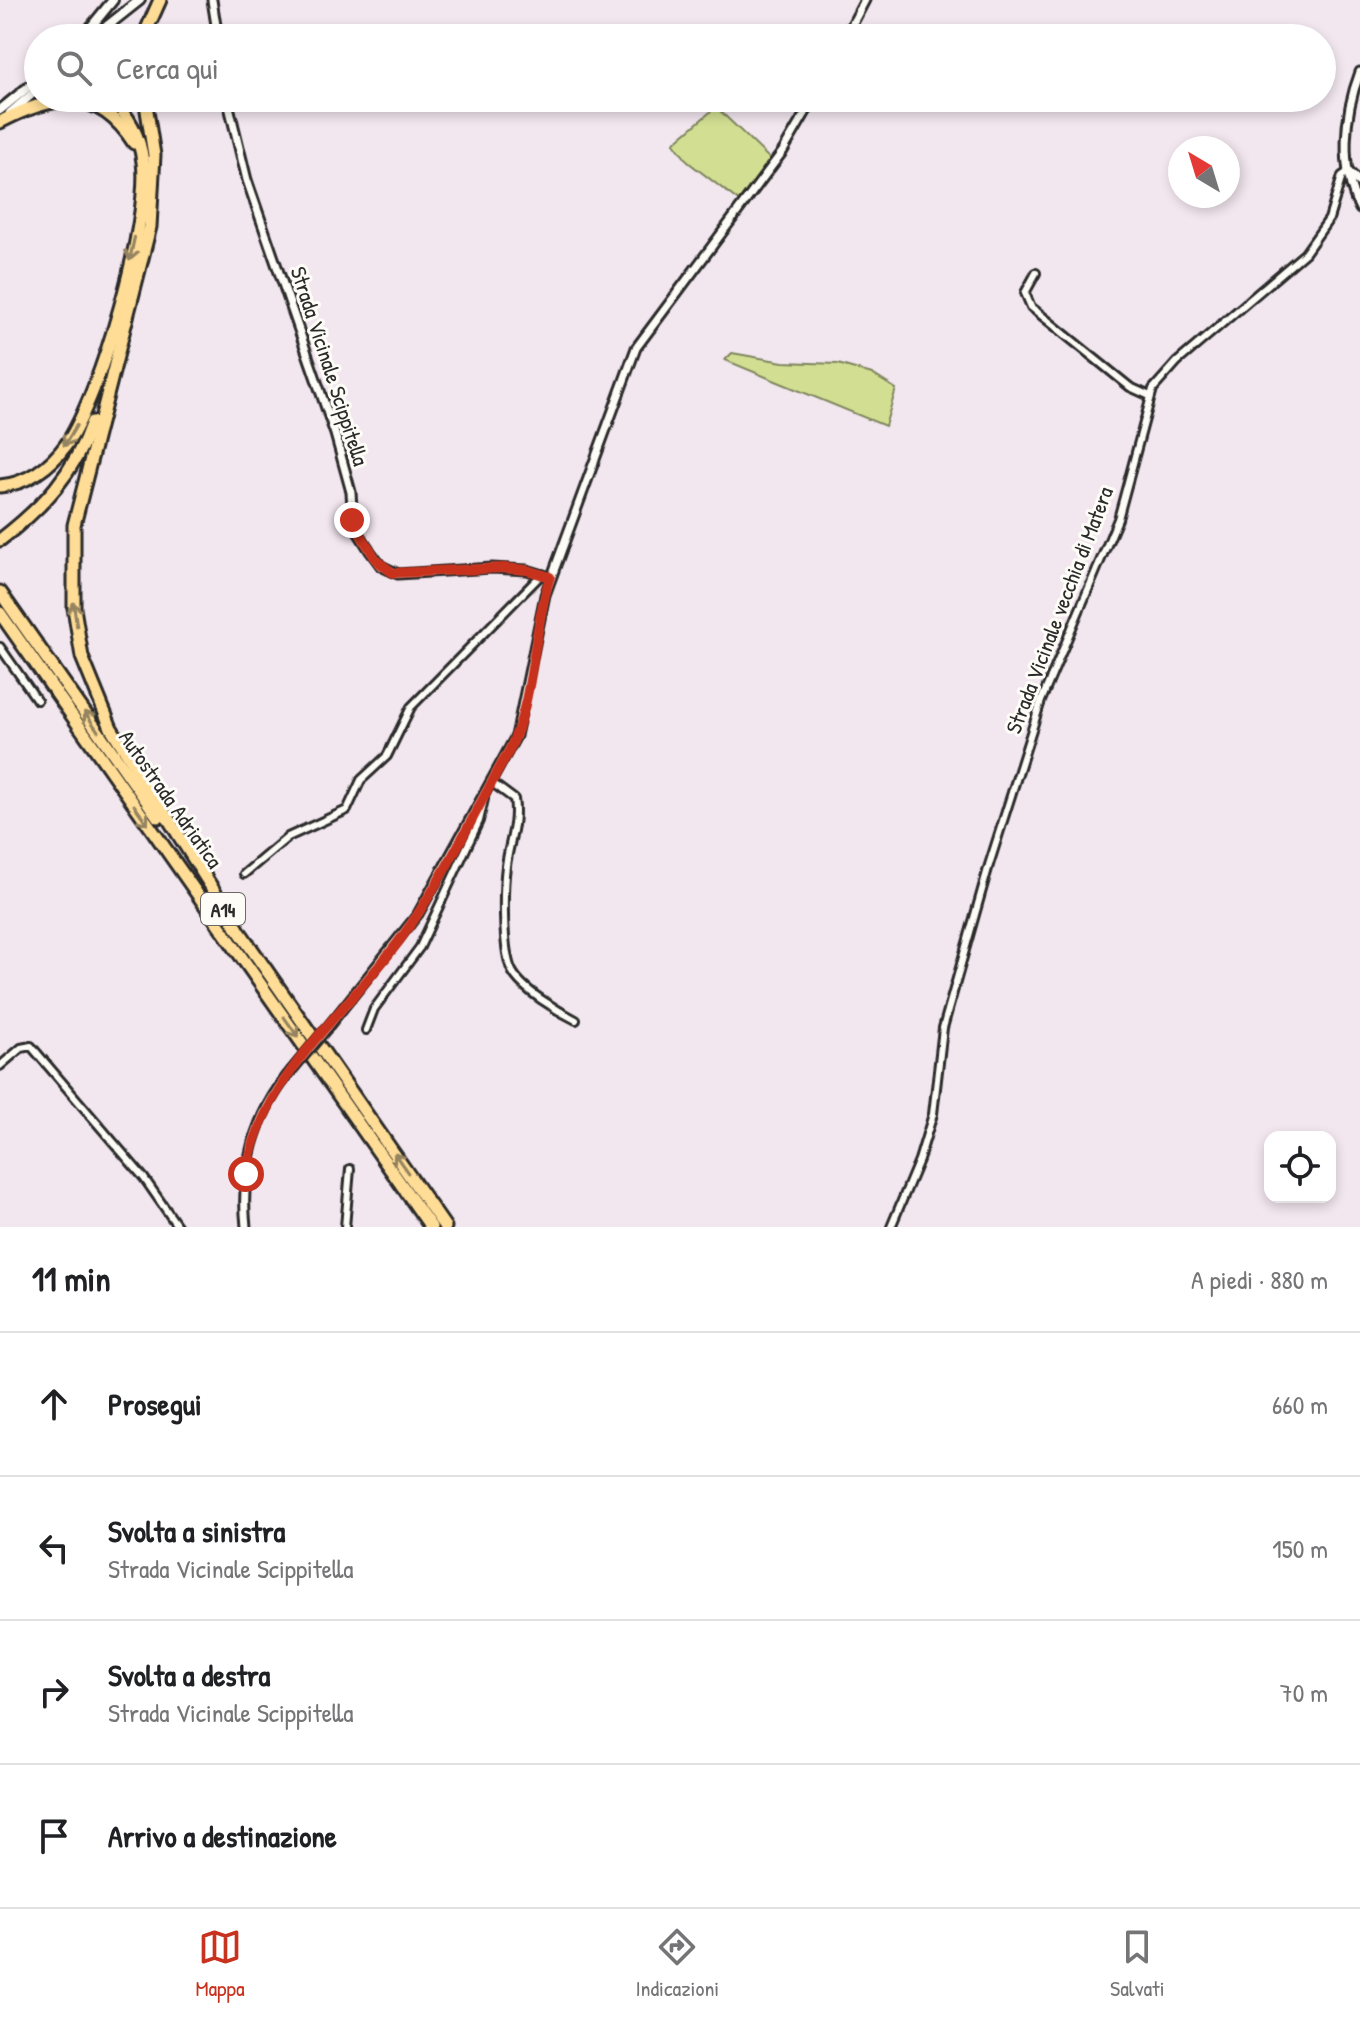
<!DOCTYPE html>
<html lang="it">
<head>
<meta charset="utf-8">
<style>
  body { margin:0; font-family:"Patrick Hand",sans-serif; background:#f6f6f6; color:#202124 }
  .controls { position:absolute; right:24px; bottom:24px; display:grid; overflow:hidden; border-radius:16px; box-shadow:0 4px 12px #0003 }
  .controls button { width:72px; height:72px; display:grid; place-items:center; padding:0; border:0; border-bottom:2px solid #e0e0e0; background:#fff; color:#202124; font:40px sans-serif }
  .compass { position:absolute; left:1168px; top:136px; width:72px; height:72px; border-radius:50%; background:#fff; box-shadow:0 4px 12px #0003; rotate:322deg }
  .stop { position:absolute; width:24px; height:24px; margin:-18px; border:6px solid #c8321e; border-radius:50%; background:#fff }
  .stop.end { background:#c8321e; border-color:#fff; box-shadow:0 2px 8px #0008 }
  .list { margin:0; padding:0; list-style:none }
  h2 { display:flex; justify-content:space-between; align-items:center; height:104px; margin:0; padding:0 32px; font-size:34px }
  h2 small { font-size:26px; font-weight:400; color:#757577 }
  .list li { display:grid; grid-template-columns:52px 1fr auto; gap:24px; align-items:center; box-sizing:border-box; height:144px; padding:0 32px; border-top:2px solid #e0e0e0 }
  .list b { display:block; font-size:30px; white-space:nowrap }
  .list p { margin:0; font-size:26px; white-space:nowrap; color:#757577 }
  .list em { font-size:26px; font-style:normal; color:#757577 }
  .icon { flex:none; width:44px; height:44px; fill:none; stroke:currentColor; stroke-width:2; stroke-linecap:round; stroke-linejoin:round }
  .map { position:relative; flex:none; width:1360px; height:1227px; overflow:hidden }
  .search { position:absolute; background:#fff; box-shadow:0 4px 12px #0003; left:24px; right:24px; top:24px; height:88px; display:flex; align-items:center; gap:20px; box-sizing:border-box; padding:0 28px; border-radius:44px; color:#757577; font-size:30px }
  .sheet { height:680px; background:#fff }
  nav { display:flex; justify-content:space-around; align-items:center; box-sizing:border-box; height:112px; border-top:2px solid #e0e0e0; background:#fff; font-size:22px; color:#757577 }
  nav a { display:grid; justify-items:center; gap:4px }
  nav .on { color:#c8321e }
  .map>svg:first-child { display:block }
  .green { fill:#d2df92; stroke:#7e855e; stroke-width:2 }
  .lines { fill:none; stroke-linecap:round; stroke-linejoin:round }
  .minor-casing { stroke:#2b2b2b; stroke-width:12 }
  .tertiary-casing { stroke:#2b2b2b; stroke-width:13 }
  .secondary-casing { stroke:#2b2b2b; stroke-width:14 }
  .motorway-casing { stroke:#2b2b2b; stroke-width:17 }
  .minor { stroke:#fdfcf7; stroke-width:6 }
  .tertiary { stroke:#fdfcf7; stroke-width:7 }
  .secondary { stroke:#fdfcf7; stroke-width:8 }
  .motorway { stroke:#ffdd96; stroke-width:11 }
  .tertiary-bridge-casing { stroke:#2b2b2b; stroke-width:13; stroke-linecap:butt }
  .tertiary-bridge { stroke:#fdfcf7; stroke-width:7 }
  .oneway { stroke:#958460 }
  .route { stroke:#c8321e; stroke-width:10 }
  .labels { text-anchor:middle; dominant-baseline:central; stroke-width:6; stroke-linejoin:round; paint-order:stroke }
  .shield { fill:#fdfcf7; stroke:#6a6a68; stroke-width:2 }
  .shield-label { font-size:20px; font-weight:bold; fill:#2b2b2b }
  .street-label { font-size:22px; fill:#2b2b2b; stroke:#fdfcf7 }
</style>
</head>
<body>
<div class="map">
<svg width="1360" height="1227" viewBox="0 0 1360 1227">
  <rect width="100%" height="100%" fill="#f2e6ef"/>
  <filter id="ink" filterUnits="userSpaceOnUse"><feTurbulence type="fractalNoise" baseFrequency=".0125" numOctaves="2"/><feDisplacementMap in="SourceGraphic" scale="16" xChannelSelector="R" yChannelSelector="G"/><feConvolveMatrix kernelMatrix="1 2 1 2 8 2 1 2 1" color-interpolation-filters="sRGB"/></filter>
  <g filter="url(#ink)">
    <g class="green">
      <path d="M 716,107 L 771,160 L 740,202 L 688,162 L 674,143 Z"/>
      <path d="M 732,353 L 783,362 L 838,364 L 872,374 L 896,389 L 885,426 L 725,360 Z"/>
    </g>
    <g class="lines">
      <g class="minor-casing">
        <g id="minor">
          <path d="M 1036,273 L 1025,293 L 1031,307 L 1130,387 L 1150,396"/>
          <path d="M 0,647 L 37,700"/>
          <path d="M 491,782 L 514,799 C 518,823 509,842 506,866 C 503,889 502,951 512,971 C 522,990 558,1011 576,1020"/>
          <path d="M 244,874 L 288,837 L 347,810 L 361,780 L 387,756 L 411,707 L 542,574"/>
          <path d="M 366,1030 L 374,1009 L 420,947 L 479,821 L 484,799"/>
          <path d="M 0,1066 L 21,1048 L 31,1046 L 144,1178 L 178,1227"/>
          <path d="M 345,1227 L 350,1169"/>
          <path d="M 891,1227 L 919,1160 L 933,1114 L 943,1028 L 989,865 L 1041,701 L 1118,519 L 1153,389 L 1177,362 L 1305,253 L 1329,219 L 1342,176 L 1348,172"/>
        </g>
      </g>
      <g class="tertiary-casing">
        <g id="tertiary">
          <path d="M 212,0 L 218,38"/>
          <path d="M 845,38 L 865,0"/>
          <path d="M 1360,72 C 1344,114 1339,168 1360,209"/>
          <path d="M 227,98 L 247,180 L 335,434 L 351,492 L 353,524 L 370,551 L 381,566 L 398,574 L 492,568 L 527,570 L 550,577"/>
          <path d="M 327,1028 L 418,914 L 516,736 L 545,595 L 636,348 L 783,151 L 814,98"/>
          <path d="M 246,1227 C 240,1170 254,1115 291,1071"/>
        </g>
      </g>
      <g class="secondary-casing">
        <g id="secondary">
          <path d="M 82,38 L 113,0"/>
          <path d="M 92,38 L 140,0"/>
          <path d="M 0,110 L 38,79"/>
          <path d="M 10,113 L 38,89"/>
          <path d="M 1348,172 L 1360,183"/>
          <path d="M 1360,196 L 1356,200 L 1360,201"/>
        </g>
      </g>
      <g class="motorway-casing">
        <g id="motorway">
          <path d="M 143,38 L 160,0"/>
          <path d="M 145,98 L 154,155 L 150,227 L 74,525 L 74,608 L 82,657 L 111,728 L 238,929"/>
          <path d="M 0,122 C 53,94 97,86 134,143"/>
          <path d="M 0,486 C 27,484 51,466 66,445 C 100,396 151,221 143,162 C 140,137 129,115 110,98"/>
          <path d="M 0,540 C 43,507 74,474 92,422"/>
          <path d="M 0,592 L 158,817"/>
          <path d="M 0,613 L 431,1227"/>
          <path d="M 235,925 L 445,1227"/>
        </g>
      </g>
      <use href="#minor" class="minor"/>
      <use href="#tertiary" class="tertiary"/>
      <use href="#secondary" class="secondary"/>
      <use href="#motorway" class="motorway"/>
      <g class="tertiary-bridge-casing">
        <path id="tertiary-bridge" d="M 291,1071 L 327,1028"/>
      </g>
      <use href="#tertiary-bridge" class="tertiary-bridge"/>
    </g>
    <defs><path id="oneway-shaft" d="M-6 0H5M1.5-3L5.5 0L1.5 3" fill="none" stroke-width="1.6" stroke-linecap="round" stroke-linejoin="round" transform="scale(2)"/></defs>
    <g class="oneway">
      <use href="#oneway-shaft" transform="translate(132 249) rotate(102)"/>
      <use href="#oneway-shaft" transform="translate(70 436) rotate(121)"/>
      <use href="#oneway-shaft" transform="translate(75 614) rotate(-98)"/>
      <use href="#oneway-shaft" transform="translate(91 721) rotate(-125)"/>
      <use href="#oneway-shaft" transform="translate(141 815) rotate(55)"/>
      <use href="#oneway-shaft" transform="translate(291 1027) rotate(55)"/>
      <use href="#oneway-shaft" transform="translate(401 1163) rotate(-125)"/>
    </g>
  </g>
  <g class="lines" filter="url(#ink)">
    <path class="route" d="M 246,1174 C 263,1074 345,1015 402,937 C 444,879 474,813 509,751 C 535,698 532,633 550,577 L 527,570 L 504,568 L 393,573 L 377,561 L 352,520"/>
  </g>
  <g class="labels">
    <rect class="shield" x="201" y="893" width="44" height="32" rx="6"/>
    <g class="shield-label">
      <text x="223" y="909">A14</text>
    </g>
    <g class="street-label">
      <text transform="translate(330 366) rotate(72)">Strada Vicinale Scippitella</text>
      <text transform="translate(1059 610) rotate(-69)">Strada Vicinale vecchia di Matera</text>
      <text transform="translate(171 799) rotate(55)">Autostrada Adriatica</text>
    </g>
  </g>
</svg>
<div class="controls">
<button><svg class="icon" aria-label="locate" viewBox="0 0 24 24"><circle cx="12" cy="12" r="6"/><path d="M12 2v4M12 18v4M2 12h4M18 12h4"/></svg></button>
</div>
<svg class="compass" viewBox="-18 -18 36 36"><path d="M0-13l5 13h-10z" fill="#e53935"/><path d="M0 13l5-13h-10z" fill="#757577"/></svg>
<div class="stop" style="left:246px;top:1174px"></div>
<div class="stop end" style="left:352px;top:520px"></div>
<div class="search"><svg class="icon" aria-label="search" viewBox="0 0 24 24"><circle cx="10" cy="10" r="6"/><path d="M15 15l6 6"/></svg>Cerca qui</div>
</div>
<section class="sheet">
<h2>11 min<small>A piedi · 880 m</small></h2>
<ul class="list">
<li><svg class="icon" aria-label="ahead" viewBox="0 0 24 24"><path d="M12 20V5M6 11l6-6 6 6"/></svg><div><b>Prosegui</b></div><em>660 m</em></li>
<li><svg class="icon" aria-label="left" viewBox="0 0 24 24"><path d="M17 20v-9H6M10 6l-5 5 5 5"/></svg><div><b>Svolta a sinistra</b><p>Strada Vicinale Scippitella</p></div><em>150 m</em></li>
<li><svg class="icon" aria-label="right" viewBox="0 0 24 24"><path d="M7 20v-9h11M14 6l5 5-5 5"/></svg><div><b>Svolta a destra</b><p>Strada Vicinale Scippitella</p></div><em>70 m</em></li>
<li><svg class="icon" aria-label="arrive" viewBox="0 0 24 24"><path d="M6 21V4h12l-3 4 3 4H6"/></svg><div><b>Arrivo a destinazione</b></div></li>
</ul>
</section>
<nav>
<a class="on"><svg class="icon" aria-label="map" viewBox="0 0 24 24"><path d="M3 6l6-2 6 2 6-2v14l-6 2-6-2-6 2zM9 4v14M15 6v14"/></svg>Mappa</a>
<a><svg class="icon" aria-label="directions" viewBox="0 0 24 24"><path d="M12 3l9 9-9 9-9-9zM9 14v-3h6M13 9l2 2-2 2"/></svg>Indicazioni</a>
<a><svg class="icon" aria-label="saved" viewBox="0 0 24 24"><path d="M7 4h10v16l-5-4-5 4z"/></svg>Salvati</a>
</nav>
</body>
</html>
